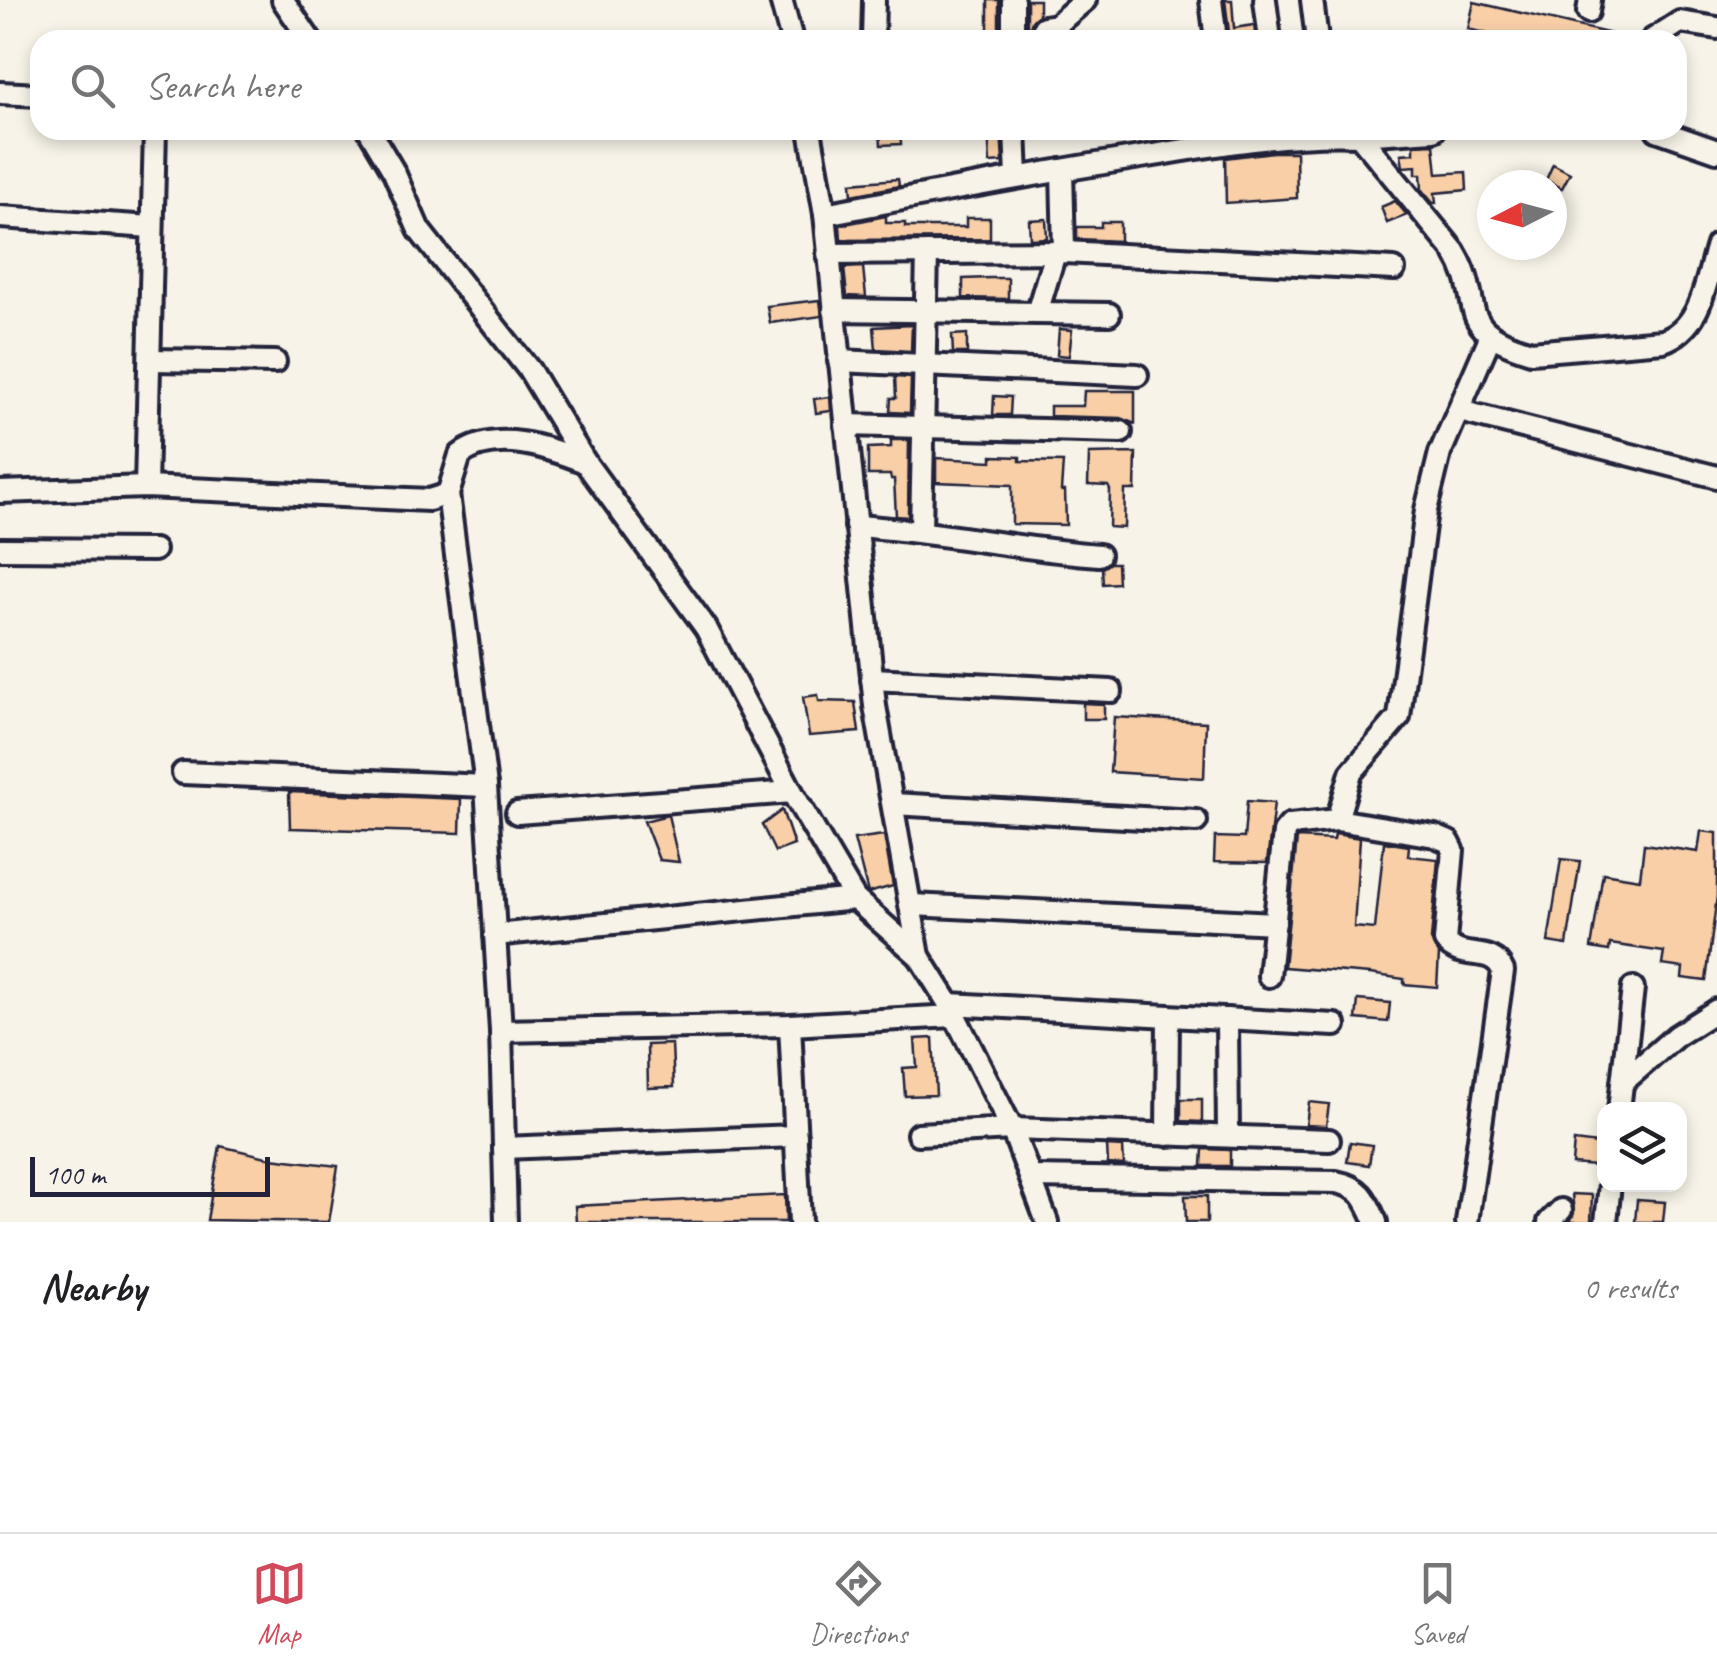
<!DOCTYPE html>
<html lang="en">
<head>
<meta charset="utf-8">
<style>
  body { margin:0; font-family:Caveat,sans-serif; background:#f2f2f2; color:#202124 }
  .controls { position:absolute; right:30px; bottom:30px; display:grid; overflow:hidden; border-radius:20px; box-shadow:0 5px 15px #0003 }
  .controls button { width:90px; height:90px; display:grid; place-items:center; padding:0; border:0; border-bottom:2px solid #e0e0e0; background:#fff; color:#202124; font:50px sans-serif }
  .compass { position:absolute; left:1477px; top:170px; width:90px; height:90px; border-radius:50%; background:#fff; box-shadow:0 5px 15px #0003; rotate:264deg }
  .scale { position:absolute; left:30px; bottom:25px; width:240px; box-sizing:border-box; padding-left:10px; border:5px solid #22223b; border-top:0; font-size:28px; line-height:35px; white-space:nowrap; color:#22223b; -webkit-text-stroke:8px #f7f3e8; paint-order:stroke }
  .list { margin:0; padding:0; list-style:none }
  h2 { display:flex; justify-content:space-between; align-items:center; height:130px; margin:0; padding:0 40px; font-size:42px }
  h2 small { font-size:32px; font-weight:400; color:#757577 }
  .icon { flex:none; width:55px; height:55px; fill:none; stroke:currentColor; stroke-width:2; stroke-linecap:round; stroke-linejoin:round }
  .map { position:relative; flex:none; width:1717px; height:1222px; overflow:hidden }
  .search { position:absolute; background:#fff; box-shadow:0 5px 15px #0003; left:30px; right:30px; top:30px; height:110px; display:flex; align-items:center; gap:25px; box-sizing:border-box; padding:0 35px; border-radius:30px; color:#757577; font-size:38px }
  .sheet { height:310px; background:#fff }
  nav { display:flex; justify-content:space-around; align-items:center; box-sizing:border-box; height:140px; border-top:2px solid #e0e0e0; background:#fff; font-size:28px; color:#757577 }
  nav a { display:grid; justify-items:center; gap:5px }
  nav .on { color:#d1495b }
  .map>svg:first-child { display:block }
  .building { fill:#f8cfa7; stroke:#22223b; stroke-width:2.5 }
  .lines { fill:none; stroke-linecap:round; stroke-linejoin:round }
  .minor-casing { stroke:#22223b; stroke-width:28 }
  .minor { stroke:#f7f3e8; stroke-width:20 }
</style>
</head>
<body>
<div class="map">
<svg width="1717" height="1222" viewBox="0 0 1717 1222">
  <rect width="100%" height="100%" fill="#f7f3e8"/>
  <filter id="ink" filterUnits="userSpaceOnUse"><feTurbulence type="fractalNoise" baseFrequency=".01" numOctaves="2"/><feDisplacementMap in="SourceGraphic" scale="20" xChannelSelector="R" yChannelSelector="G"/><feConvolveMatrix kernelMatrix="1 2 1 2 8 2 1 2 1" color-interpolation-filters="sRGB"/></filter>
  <g filter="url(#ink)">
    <g class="building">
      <rect x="988" y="0" width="11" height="40"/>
      <path d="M 1027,0 L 1039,0 L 1039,15 L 1032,21 L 1030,28 L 1039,40 L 1027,40 Z"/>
      <path d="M 1225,0 L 1232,0 L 1234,28 L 1254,25 L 1256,40 L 1230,40 Z"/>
      <path d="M 1474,2 L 1616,35 L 1615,40 L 1513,40 L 1468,29 Z"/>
      <path d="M 880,130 L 900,130 L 901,144 L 881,145 Z"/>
      <path d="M 988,130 L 1001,130 L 1003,162 L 990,163 Z"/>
      <path d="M 1434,144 L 1437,174 L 1466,172 L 1467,190 L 1435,193 L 1436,203 L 1433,203 L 1422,190 L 1421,174 L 1416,174 L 1416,166 L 1403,167 L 1401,154 L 1414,153 L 1414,145 Z"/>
      <path d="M 1273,152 L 1296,152 L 1297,198 L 1226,203 L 1225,158 Z"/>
      <path d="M 1553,164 L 1570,173 L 1562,188 L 1546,180 Z"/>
      <path d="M 898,179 L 899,186 L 852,195 L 851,183 Z"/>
      <path d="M 1395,201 L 1407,215 L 1387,223 L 1381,207 Z"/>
      <path d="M 886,216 L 886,223 L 905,223 L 905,227 L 966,227 L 966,218 L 990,218 L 990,239 L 841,240 L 840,225 Z"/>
      <path d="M 1046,219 L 1047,238 L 1030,239 L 1029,220 Z"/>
      <path d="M 1101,222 L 1120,222 L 1120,241 L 1077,239 L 1077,227 L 1101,227 Z"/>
      <path d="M 863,267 L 866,297 L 847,296 L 844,268 Z"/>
      <path d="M 990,278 L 1008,278 L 1008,299 L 963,298 L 963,279 Z"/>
      <path d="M 820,300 L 822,316 L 770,323 L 767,306 Z"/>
      <path d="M 912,325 L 911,351 L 876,349 L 874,327 Z"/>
      <path d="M 1059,329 L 1072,330 L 1069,356 L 1057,355 Z"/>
      <path d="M 967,334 L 967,353 L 953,353 L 952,335 Z"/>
      <path d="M 895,377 L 911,378 L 910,413 L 890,412 L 891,398 L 896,398 Z"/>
      <path d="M 1084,391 L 1135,391 L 1135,424 L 1121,418 L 1050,416 L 1050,406 L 1083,406 Z"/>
      <path d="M 994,396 L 1011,397 L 1010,415 L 993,415 Z"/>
      <path d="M 830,397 L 831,411 L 816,413 L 814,399 Z"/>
      <path d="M 891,440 L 909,440 L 908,517 L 896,516 L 894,479 L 891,479 L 890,475 L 868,475 L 868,448 L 891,447 Z"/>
      <path d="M 1136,453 L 1135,490 L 1125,490 L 1124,528 L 1109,527 L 1110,490 L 1108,486 L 1088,485 L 1089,454 Z"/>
      <path d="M 992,456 L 1020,457 L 1020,461 L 1063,462 L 1061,491 L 1065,491 L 1066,525 L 1012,524 L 1012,485 L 936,482 L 936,458 L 992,461 Z"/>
      <path d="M 1110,563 L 1117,563 L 1118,583 L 1103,584 L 1102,568 Z"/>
      <path d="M 818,695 L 819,701 L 855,702 L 859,732 L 809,736 L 803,697 Z"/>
      <path d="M 1083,703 L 1104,704 L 1104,719 L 1083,719 Z"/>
      <path d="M 1114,717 L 1206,722 L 1204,778 L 1110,772 Z"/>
      <path d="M 289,792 L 461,799 L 460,833 L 290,828 Z"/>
      <path d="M 1247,801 L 1274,803 L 1267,863 L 1214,862 L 1215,837 L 1244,838 Z"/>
      <path d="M 782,810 L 794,845 L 775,852 L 762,825 Z"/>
      <path d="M 668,815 L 679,862 L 659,860 L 644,821 Z"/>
      <path d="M 1701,831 L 1717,833 L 1717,896 L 1706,981 L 1682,978 L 1683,968 L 1662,965 L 1664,952 L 1610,944 L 1609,951 L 1591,948 L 1603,873 L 1640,879 L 1644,844 L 1698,852 Z"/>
      <path d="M 1335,834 L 1360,838 L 1354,927 L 1375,929 L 1384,842 L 1409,846 L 1408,856 L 1438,859 L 1431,940 L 1439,954 L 1437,987 L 1404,984 L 1404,979 L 1370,974 L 1284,967 L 1297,838 L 1334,840 Z"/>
      <path d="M 884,835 L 893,886 L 868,893 L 854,839 Z"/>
      <path d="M 1561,859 L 1580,861 L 1567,945 L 1548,942 Z"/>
      <path d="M 1358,1000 L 1390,1003 L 1388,1022 L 1356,1019 Z"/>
      <path d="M 933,1038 L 936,1095 L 905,1096 L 903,1068 L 917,1067 L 915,1039 Z"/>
      <path d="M 672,1044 L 674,1087 L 648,1088 L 647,1045 Z"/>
      <path d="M 1181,1099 L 1202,1099 L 1202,1122 L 1181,1121 Z"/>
      <path d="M 1309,1102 L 1329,1104 L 1326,1126 L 1306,1125 Z"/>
      <path d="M 1574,1141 L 1598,1144 L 1595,1166 L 1572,1164 Z"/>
      <path d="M 1350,1142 L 1372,1145 L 1369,1165 L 1347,1162 Z"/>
      <path d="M 220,1146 L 271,1158 L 338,1166 L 329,1222 L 207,1220 Z"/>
      <path d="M 1107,1146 L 1123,1147 L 1124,1165 L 1108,1164 Z"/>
      <path d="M 1203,1149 L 1230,1150 L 1230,1166 L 1202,1166 Z"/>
      <path d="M 1572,1194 L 1592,1195 L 1591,1222 L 1570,1222 L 1574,1213 Z"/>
      <path d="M 785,1195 L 786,1222 L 576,1222 L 575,1206 Z"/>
      <path d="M 1185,1196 L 1207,1196 L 1207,1222 L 1186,1222 Z"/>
      <path d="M 1637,1200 L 1665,1202 L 1663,1222 L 1635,1222 Z"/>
    </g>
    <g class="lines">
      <g class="minor-casing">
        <g id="minor">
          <path d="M 283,0 L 310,40"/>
          <path d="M 781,0 L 792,40"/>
          <path d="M 1013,0 L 1013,40"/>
          <path d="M 1211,0 L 1216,40"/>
          <path d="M 1265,0 L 1270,40"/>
          <path d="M 1312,0 L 1317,40"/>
          <path d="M 1588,12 L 1590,0"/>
          <path d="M 1044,27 L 1056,25 L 1085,0"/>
          <path d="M 873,40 L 874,0"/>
          <path d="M 1652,40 L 1680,22 L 1717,28"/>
          <path d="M 0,93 L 40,95"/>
          <path d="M 369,130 L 394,172 L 419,230 L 530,371 L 585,462 L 706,628 L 792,792 L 855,899 L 919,956"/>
          <path d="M 810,130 L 825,214 L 875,706 L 919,956 L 949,1004 L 1012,1129 L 1047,1222"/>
          <path d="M 1015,130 L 1017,177"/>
          <path d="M 1657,130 L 1717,151"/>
          <path d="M 1359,135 L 1434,130"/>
          <path d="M 1062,170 L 1064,252"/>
          <path d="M 825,214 C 932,193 1039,173 1147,156 C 1216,145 1288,132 1359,135 L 1454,251 C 1487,305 1450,328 1531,352 L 1663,341 C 1702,328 1706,280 1717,245"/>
          <path d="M 0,217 L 152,227"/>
          <path d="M 828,254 L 1064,252 L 1394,269"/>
          <path d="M 834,310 L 1109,314"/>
          <path d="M 1037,313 L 1055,253"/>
          <path d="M 150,360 L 275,362"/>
          <path d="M 839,361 L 1137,375"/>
          <path d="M 1460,411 L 1717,477"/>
          <path d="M 846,425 L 1121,432"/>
          <path d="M 146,487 L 155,130"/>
          <path d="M 0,492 L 146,487 L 429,500 L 448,494"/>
          <path d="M 856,526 C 938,531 1017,549 1099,555"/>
          <path d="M 921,530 L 927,253"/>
          <path d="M 0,549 L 154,550"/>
          <path d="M 872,679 L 1111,691"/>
          <path d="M 183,773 L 486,786"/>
          <path d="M 893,804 L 1196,821"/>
          <path d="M 517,813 L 792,792"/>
          <path d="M 1337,820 L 1351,773 L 1399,717 L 1426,510 L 1440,453 L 1491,335"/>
          <path d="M 912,905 L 1275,923"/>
          <path d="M 495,935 L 855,899"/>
          <path d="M 1269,976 L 1284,832 L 1290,825 L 1337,820 L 1435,836 L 1449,842 L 1453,850 L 1445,941 C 1462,963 1492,944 1503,971 L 1467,1222"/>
          <path d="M 949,1004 L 1335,1025"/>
          <path d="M 1227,1019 L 1228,1136"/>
          <path d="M 790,1025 L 800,1222"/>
          <path d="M 501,1031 L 790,1025 L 954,1016"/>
          <path d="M 1622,1083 L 1676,1036 L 1717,1010"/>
          <path d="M 1619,1110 L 1633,988"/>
          <path d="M 918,1134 L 1012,1129 L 1329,1140"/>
          <path d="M 1167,1135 L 1168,1016"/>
          <path d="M 504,1148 L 796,1136"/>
          <path d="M 1032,1177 L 1336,1182 C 1362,1187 1366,1199 1376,1222"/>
          <path d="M 506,1222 L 501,1031 L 486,786 L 448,494 L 460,455 C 496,429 547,447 585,462"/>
          <path d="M 1549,1222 L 1561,1210"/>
          <path d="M 1606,1222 L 1610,1184"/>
        </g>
      </g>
      <use href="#minor" class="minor"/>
    </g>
  </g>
</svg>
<div class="controls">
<button><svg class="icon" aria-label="layers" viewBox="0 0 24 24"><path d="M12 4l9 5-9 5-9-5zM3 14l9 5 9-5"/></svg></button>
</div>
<svg class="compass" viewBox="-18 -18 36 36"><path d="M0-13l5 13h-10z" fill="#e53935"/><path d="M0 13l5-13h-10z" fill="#757577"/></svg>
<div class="scale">100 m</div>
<div class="search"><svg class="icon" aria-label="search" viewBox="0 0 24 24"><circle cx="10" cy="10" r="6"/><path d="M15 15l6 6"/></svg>Search here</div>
</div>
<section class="sheet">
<h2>Nearby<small>0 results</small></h2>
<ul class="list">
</ul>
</section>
<nav>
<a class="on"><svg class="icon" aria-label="map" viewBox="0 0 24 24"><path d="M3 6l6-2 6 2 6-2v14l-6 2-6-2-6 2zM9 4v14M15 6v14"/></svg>Map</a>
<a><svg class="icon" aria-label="directions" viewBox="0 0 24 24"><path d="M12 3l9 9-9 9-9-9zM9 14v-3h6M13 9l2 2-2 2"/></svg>Directions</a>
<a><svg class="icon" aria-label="saved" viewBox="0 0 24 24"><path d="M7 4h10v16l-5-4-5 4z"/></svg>Saved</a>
</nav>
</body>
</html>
